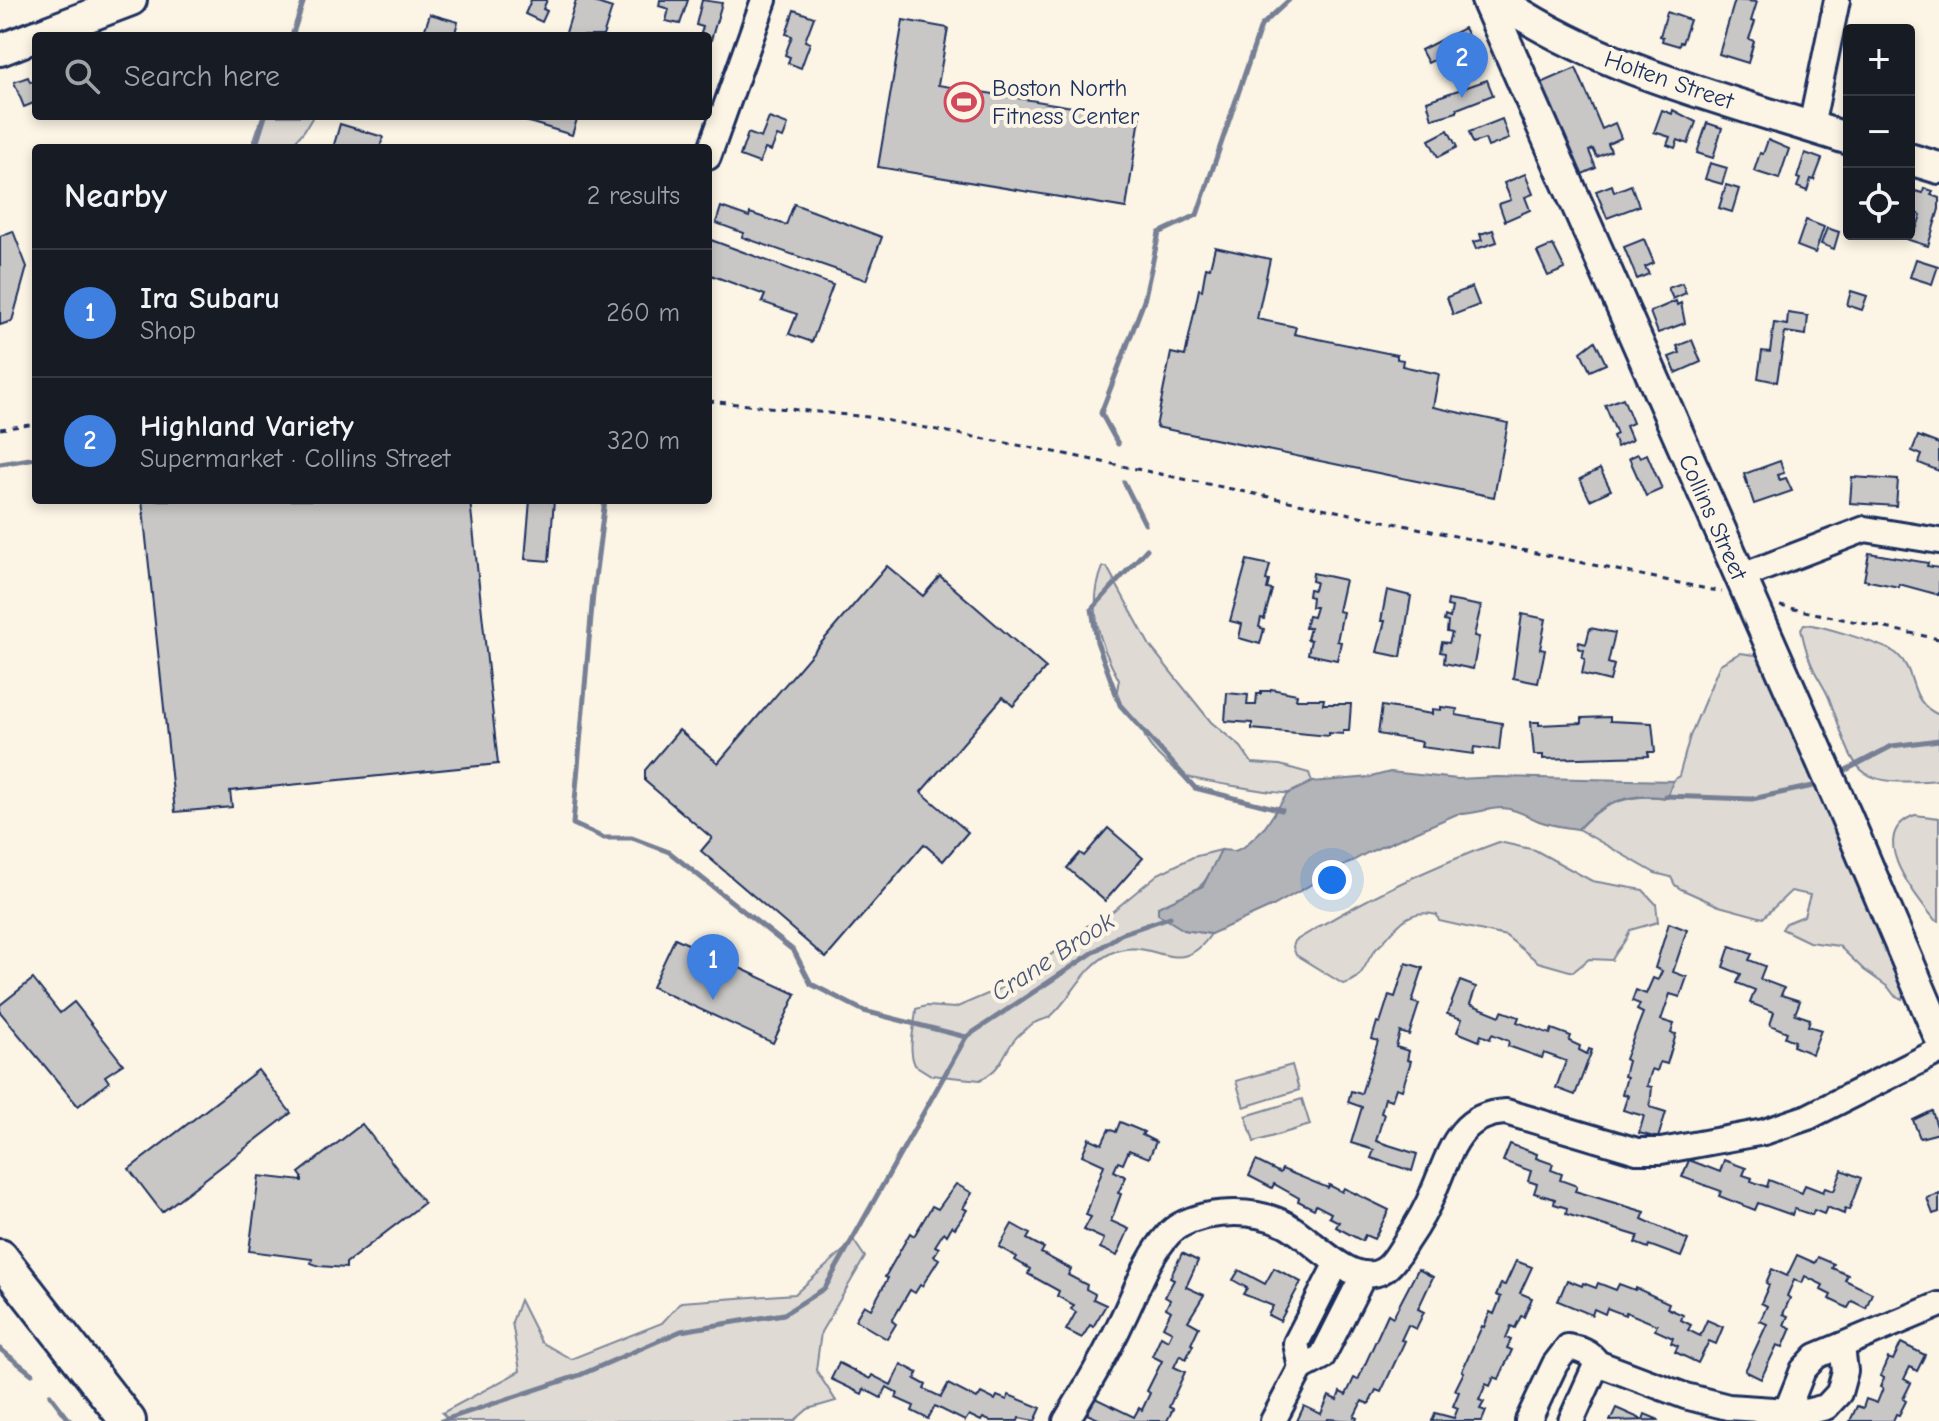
<!DOCTYPE html>
<html lang="en">
<head>
<meta charset="utf-8">
<style>
  body { margin:0; font-family:"Comic Neue",sans-serif; background:#20242c; color:#f1f3f6 }
  .controls { position:absolute; right:24px; top:24px; display:grid; overflow:hidden; border-radius:8px; box-shadow:0 4px 12px #0003 }
  .controls button { width:72px; height:72px; display:grid; place-items:center; padding:0; border:0; border-bottom:2px solid #363941; background:#171b24; color:#f1f3f6; font:40px sans-serif }
  .you { position:absolute; left:1332px; top:880px; width:28px; height:28px; margin:-20px; border:6px solid #fff; border-radius:50%; background:#1a73e8; box-shadow:0 0 0 12px #1a73e833 }
  .badge { display:grid; place-items:center; width:52px; height:52px; border-radius:50%; background:#d1495b; color:#fff; font-size:26px; font-weight:700 }
  .pin { position:absolute; translate:-50% -66px; filter:drop-shadow(0 2px 4px #0008) }
  .pin::after { content:''; position:absolute; top:42px; width:28px; height:24px; background:inherit; clip-path:polygon(0 0,100% 0,50% 100%) }
  .list { margin:0; padding:0; list-style:none }
  h2 { display:flex; justify-content:space-between; align-items:center; height:104px; margin:0; padding:0 32px; font-size:34px }
  h2 small { font-size:26px; font-weight:400; color:#9ea1a6 }
  .list li { display:grid; grid-template-columns:52px 1fr auto; gap:24px; align-items:center; box-sizing:border-box; height:128px; padding:0 32px; border-top:2px solid #363941 }
  .list b { display:block; font-size:30px; white-space:nowrap }
  .list p { margin:0; font-size:26px; white-space:nowrap; color:#9ea1a6 }
  .list em { font-size:26px; font-style:normal; color:#9ea1a6 }
  .icon { flex:none; width:44px; height:44px; fill:none; stroke:currentColor; stroke-width:2; stroke-linecap:round; stroke-linejoin:round }
  .map { position:relative; flex:none; width:1939px; height:1421px; overflow:hidden }
  .search { position:absolute; background:#171b24; box-shadow:0 4px 12px #0003; left:32px; top:32px; width:680px; height:88px; display:flex; align-items:center; gap:20px; box-sizing:border-box; padding:0 28px; border-radius:8px; color:#9ea1a6; font-size:30px }
  .panel { position:absolute; background:#171b24; box-shadow:0 4px 12px #0003; left:32px; top:144px; width:680px; height:360px; border-radius:8px }
  .map>svg:first-child { display:block }
  .green { fill:#dfdbd4; stroke:#7d8599; stroke-width:2 }
  .water { fill:#b2b4b8; stroke:#767f94; stroke-width:2 }
  .lines { fill:none; stroke-linecap:round; stroke-linejoin:round }
  .stream { stroke:#767f94; stroke-width:5 }
  .building { fill:#c8c7c6; stroke:#1b2f5e; stroke-width:2 }
  .minor-casing { stroke:#1b2f5e; stroke-width:30 }
  .major-casing { stroke:#1b2f5e; stroke-width:36 }
  .highway-casing { stroke:#1b2f5e; stroke-width:40 }
  .path { stroke:#1b2f5e; stroke-width:3; stroke-dasharray:6 6; stroke-linecap:butt }
  .minor { stroke:#fcf5e5; stroke-width:24 }
  .major { stroke:#fcf5e5; stroke-width:30 }
  .highway { stroke:#fcf5e5; stroke-width:34 }
  .labels { text-anchor:middle; dominant-baseline:central; stroke-width:8; stroke-linejoin:round; paint-order:stroke }
  .street-label { font-size:24px; fill:#1b2f5e; stroke:#fcf5e5 }
  .poi-label { font-size:24px; fill:#1b2f5e; stroke:#fcf5e5; text-anchor:start }
  .water-label { font-size:26px; font-style:italic; fill:#485779; stroke:#fcf5e5 }
</style>
</head>
<body>
<div class="map">
<svg width="1939" height="1421" viewBox="0 0 1939 1421">
  <rect width="100%" height="100%" fill="#fcf5e5"/>
  <filter id="ink" filterUnits="userSpaceOnUse"><feTurbulence type="fractalNoise" baseFrequency=".0125" numOctaves="2"/><feDisplacementMap in="SourceGraphic" scale="16" xChannelSelector="R" yChannelSelector="G"/><feConvolveMatrix kernelMatrix="1 2 1 2 8 2 1 2 1" color-interpolation-filters="sRGB"/></filter>
  <g filter="url(#ink)">
    <g class="green">
      <path d="M 262,116 L 313,116 C 297,146 287,152 253,143 Z"/>
      <path d="M 1103,567 L 1107,567 L 1150,646 L 1211,722 L 1241,747 L 1252,763 L 1280,765 L 1309,773 L 1312,782 C 1305,785 1297,791 1289,793 C 1282,795 1189,779 1182,775 C 1171,767 1154,753 1147,741 C 1144,736 1143,729 1139,725 C 1123,705 1112,710 1119,680 C 1099,644 1087,607 1103,567 Z"/>
      <path d="M 1804,624 C 1817,624 1890,646 1898,655 C 1918,674 1907,701 1939,715 L 1939,780 C 1850,787 1857,773 1829,698 C 1825,688 1819,680 1814,670 C 1808,658 1804,643 1801,629 Z"/>
      <path d="M 1740,653 L 1770,657 L 1910,974 L 1902,999 L 1894,995 L 1888,987 L 1864,970 L 1839,946 L 1809,942 L 1782,929 L 1786,923 L 1804,916 L 1810,895 L 1791,891 L 1763,918 L 1719,906 L 1681,889 L 1675,885 L 1671,877 L 1655,873 L 1578,829 C 1603,802 1631,793 1667,798 L 1673,781 L 1679,776 L 1690,736 L 1720,664 Z"/>
      <path d="M 1915,815 L 1939,818 L 1939,921 L 1935,920 C 1915,895 1864,834 1915,815 Z"/>
      <path d="M 1499,842 L 1535,850 L 1592,881 L 1643,890 L 1656,904 L 1658,922 L 1630,930 C 1626,943 1618,948 1612,960 L 1589,959 L 1573,972 L 1538,962 L 1506,936 L 1439,921 L 1437,915 C 1411,908 1400,922 1385,940 C 1381,945 1375,949 1372,954 C 1363,968 1362,980 1343,984 L 1296,955 L 1293,947 L 1295,941 C 1360,901 1427,868 1499,842 Z"/>
      <path d="M 1221,850 C 1207,878 1208,887 1177,898 L 1184,930 L 1211,934 C 1178,983 1152,934 1111,953 C 1084,966 1072,997 1051,1016 C 1046,1020 1039,1020 1034,1023 C 1029,1026 1019,1034 1015,1039 C 1001,1057 1003,1068 980,1080 L 931,1075 L 915,1065 C 907,1048 915,1027 916,1009 L 926,1006 L 955,1008 L 1018,981 L 1087,926 L 1113,911 L 1158,874 L 1193,857 Z"/>
      <path d="M 1292,1065 L 1299,1090 L 1244,1107 L 1236,1081 Z"/>
      <path d="M 1302,1099 L 1310,1125 L 1254,1142 L 1246,1116 Z"/>
      <path d="M 854,1241 L 865,1257 L 821,1332 L 816,1370 L 836,1401 L 808,1409 L 794,1421 L 450,1421 L 442,1413 L 520,1371 L 512,1322 L 520,1300 L 541,1342 L 571,1359 L 662,1323 L 681,1302 L 795,1294 Z"/>
    </g>
    <path class="water" d="M 1390,772 L 1458,779 L 1497,777 L 1673,781 L 1667,798 C 1632,792 1601,802 1578,829 C 1566,827 1551,826 1539,821 C 1527,816 1517,809 1502,808 C 1487,808 1473,815 1457,814 L 1367,853 L 1273,906 L 1211,934 L 1184,930 L 1158,914 L 1158,907 L 1203,886 L 1221,850 L 1235,851 L 1244,847 L 1265,827 L 1287,794 L 1312,782 L 1371,777 Z"/>
    <g class="lines">
      <g class="stream">
        <path d="M 292,36 L 304,0"/>
        <path d="M 255,148 L 265,116"/>
        <path d="M 1118,444 L 1101,413 L 1144,301 L 1159,233 L 1197,215 L 1261,26 L 1289,0"/>
        <path d="M 0,464 L 36,458"/>
        <path d="M 1124,482 L 1145,524"/>
        <path d="M 605,500 L 593,594 L 573,824 L 604,838 L 632,838 L 669,852 L 794,951 L 811,984 L 864,1011 L 966,1037"/>
        <path d="M 1147,549 L 1092,609 L 1097,642 L 1120,705 L 1195,788 L 1282,810"/>
        <path d="M 1846,770 L 1892,746 L 1939,740"/>
        <path d="M 1665,796 L 1752,799 L 1818,785"/>
        <path d="M 0,1349 L 32,1374"/>
        <path d="M 50,1395 L 70,1421"/>
        <path d="M 441,1421 L 580,1375 L 681,1331 L 784,1314 L 825,1288 L 966,1037 L 1121,934 L 1170,917"/>
      </g>
    </g>
    <g class="building">
      <path d="M 531,0 L 547,0 L 543,9 L 547,11 L 542,22 L 525,14 Z"/>
      <path d="M 576,0 L 588,0 L 612,8 L 603,36 L 565,36 Z"/>
      <path d="M 660,0 L 688,0 L 680,24 L 666,21 L 669,9 L 659,6 Z"/>
      <path d="M 702,0 L 722,3 L 708,50 L 708,36 L 693,36 L 700,36 L 703,27 L 696,25 Z"/>
      <path d="M 1735,0 L 1757,2 L 1751,21 L 1755,22 L 1749,39 L 1754,41 L 1748,63 L 1719,54 Z"/>
      <path d="M 794,10 L 814,17 L 805,41 L 810,43 L 801,68 L 788,63 L 790,57 L 785,55 L 792,36 L 786,34 Z"/>
      <path d="M 1667,12 L 1690,20 L 1682,43 L 1680,42 L 1679,46 L 1662,41 L 1663,37 L 1660,36 Z"/>
      <path d="M 430,14 L 458,22 L 454,36 L 432,36 L 424,32 Z"/>
      <path d="M 903,20 L 948,28 L 938,85 L 1140,118 L 1126,208 L 878,167 Z"/>
      <path d="M 1464,28 L 1473,45 L 1450,57 L 1448,53 L 1428,63 L 1421,50 Z"/>
      <path d="M 1576,68 L 1602,129 L 1615,123 L 1621,138 L 1608,144 L 1611,151 L 1597,157 L 1593,149 L 1589,151 L 1596,168 L 1578,176 L 1539,84 Z"/>
      <path d="M 28,77 L 30,82 L 36,80 L 36,102 L 24,107 L 14,82 Z"/>
      <path d="M 1487,80 L 1493,95 L 1457,109 L 1457,112 L 1432,119 L 1427,101 Z"/>
      <path d="M 1662,110 L 1672,114 L 1673,110 L 1696,122 L 1688,144 L 1678,140 L 1675,148 L 1667,145 L 1670,137 L 1654,132 Z"/>
      <path d="M 520,116 L 578,116 L 572,135 L 519,119 Z"/>
      <path d="M 769,118 L 788,125 L 783,138 L 777,136 L 771,151 L 765,149 L 759,163 L 740,156 L 748,133 L 761,138 Z"/>
      <path d="M 1502,119 L 1509,139 L 1488,147 L 1485,139 L 1473,143 L 1469,132 Z"/>
      <path d="M 1707,123 L 1722,128 L 1713,158 L 1697,153 Z"/>
      <path d="M 340,124 L 383,137 L 380,148 L 333,148 Z"/>
      <path d="M 1448,130 L 1457,147 L 1438,157 L 1429,140 Z"/>
      <path d="M 1768,140 L 1789,149 L 1779,179 L 1754,171 L 1760,153 L 1763,154 Z"/>
      <path d="M 1805,153 L 1822,159 L 1814,180 L 1811,179 L 1807,191 L 1797,187 L 1800,179 L 1797,178 Z"/>
      <path d="M 1710,163 L 1727,168 L 1722,184 L 1705,179 Z"/>
      <path d="M 1525,174 L 1533,194 L 1525,197 L 1530,210 L 1505,221 L 1499,204 L 1511,200 L 1504,183 Z"/>
      <path d="M 1612,185 L 1614,192 L 1631,185 L 1639,206 L 1607,218 L 1596,191 Z"/>
      <path d="M 1726,185 L 1739,189 L 1732,212 L 1719,208 Z"/>
      <path d="M 1924,188 L 1933,191 L 1931,195 L 1939,198 L 1939,209 L 1928,246 L 1906,239 L 1909,228 L 1916,230 L 1921,215 L 1909,211 L 1915,191 L 1923,193 Z"/>
      <path d="M 794,204 L 882,237 L 866,280 L 742,237 L 744,233 L 716,223 L 721,207 L 749,217 L 750,213 L 786,225 Z"/>
      <path d="M 1806,220 L 1824,227 L 1815,253 L 1797,246 Z"/>
      <path d="M 1827,228 L 1839,232 L 1834,249 L 1821,244 Z"/>
      <path d="M 1493,230 L 1497,242 L 1476,249 L 1473,242 L 1482,240 L 1480,234 Z"/>
      <path d="M 13,231 L 27,267 L 12,321 L 0,325 L 0,236 Z"/>
      <path d="M 1644,239 L 1654,263 L 1645,267 L 1649,274 L 1637,279 L 1624,247 Z"/>
      <path d="M 711,240 L 833,285 L 812,342 L 789,334 L 797,314 L 762,302 L 765,295 L 708,274 L 708,249 Z"/>
      <path d="M 1553,245 L 1565,269 L 1548,276 L 1537,252 Z"/>
      <path d="M 1215,247 L 1270,259 L 1257,319 L 1296,327 L 1294,334 L 1397,355 L 1397,359 L 1403,360 L 1402,366 L 1439,374 L 1433,407 L 1508,423 L 1494,497 L 1156,427 L 1171,353 L 1185,356 L 1199,289 L 1202,290 L 1206,267 L 1210,268 Z"/>
      <path d="M 1916,259 L 1938,266 L 1932,284 L 1910,277 Z"/>
      <path d="M 1682,283 L 1686,293 L 1673,299 L 1668,288 Z"/>
      <path d="M 1472,287 L 1479,305 L 1453,315 L 1447,297 Z"/>
      <path d="M 1851,291 L 1867,296 L 1862,310 L 1847,305 Z"/>
      <path d="M 1676,301 L 1677,305 L 1681,303 L 1685,323 L 1658,333 L 1650,312 Z"/>
      <path d="M 1788,313 L 1808,316 L 1806,335 L 1785,332 L 1777,382 L 1758,378 L 1762,351 L 1770,352 L 1774,323 L 1787,325 Z"/>
      <path d="M 1692,340 L 1701,362 L 1676,373 L 1669,357 L 1680,353 L 1677,346 Z"/>
      <path d="M 1595,341 L 1606,364 L 1590,371 L 1581,352 Z"/>
      <path d="M 1623,398 L 1633,423 L 1626,426 L 1632,440 L 1617,447 L 1613,436 L 1617,434 L 1605,405 Z"/>
      <path d="M 1918,436 L 1939,444 L 1939,471 L 1919,463 L 1922,455 L 1912,451 Z"/>
      <path d="M 1638,454 L 1640,457 L 1647,454 L 1662,489 L 1646,496 L 1629,458 Z"/>
      <path d="M 1780,461 L 1784,473 L 1777,475 L 1779,480 L 1786,478 L 1792,491 L 1754,504 L 1744,474 Z"/>
      <path d="M 1600,469 L 1611,490 L 1590,500 L 1580,479 Z"/>
      <path d="M 1852,477 L 1898,480 L 1896,506 L 1850,503 Z"/>
      <path d="M 142,500 L 470,500 L 498,764 L 230,791 L 232,807 L 175,812 Z"/>
      <path d="M 530,500 L 554,500 L 549,561 L 525,559 Z"/>
      <path d="M 1869,553 L 1928,563 L 1927,566 L 1939,568 L 1939,595 L 1899,584 L 1899,587 L 1864,580 Z"/>
      <path d="M 1247,560 L 1270,565 L 1266,580 L 1269,581 L 1267,589 L 1272,590 L 1264,619 L 1261,618 L 1259,627 L 1264,629 L 1260,644 L 1239,638 L 1242,624 L 1230,621 Z"/>
      <path d="M 887,566 L 923,596 L 940,576 L 1046,668 L 1013,706 L 1003,697 L 921,792 L 968,832 L 943,861 L 924,844 L 826,958 L 701,851 L 712,838 L 645,781 L 645,770 L 679,730 L 718,763 Z"/>
      <path d="M 1313,573 L 1345,580 L 1338,611 L 1343,612 L 1337,641 L 1341,642 L 1337,660 L 1308,654 L 1311,640 L 1307,639 L 1310,628 L 1305,628 L 1308,616 L 1313,617 L 1316,607 L 1311,607 L 1312,597 L 1308,596 L 1309,589 L 1314,590 L 1316,582 L 1312,581 Z"/>
      <path d="M 1387,590 L 1411,596 L 1401,657 L 1377,652 L 1385,621 L 1381,621 Z"/>
      <path d="M 1448,600 L 1481,606 L 1474,636 L 1479,637 L 1473,669 L 1444,663 L 1445,653 L 1440,652 L 1442,642 L 1449,643 L 1452,633 L 1447,632 L 1448,622 L 1444,621 L 1445,616 L 1450,618 L 1452,607 L 1447,606 Z"/>
      <path d="M 1522,614 L 1546,619 L 1540,649 L 1545,650 L 1538,683 L 1513,678 Z"/>
      <path d="M 1590,628 L 1615,633 L 1608,663 L 1614,665 L 1610,681 L 1582,674 L 1585,659 L 1582,658 L 1584,650 L 1578,648 L 1579,642 L 1586,644 Z"/>
      <path d="M 1271,689 L 1297,694 L 1296,699 L 1324,699 L 1323,704 L 1351,704 L 1349,731 L 1343,731 L 1343,734 L 1329,733 L 1329,736 L 1252,729 L 1252,723 L 1225,721 L 1227,693 L 1248,695 L 1247,705 L 1256,705 L 1257,694 L 1261,694 L 1261,691 L 1270,691 Z"/>
      <path d="M 1382,706 L 1432,714 L 1432,709 L 1441,710 L 1441,707 L 1457,709 L 1456,715 L 1502,723 L 1499,750 L 1474,747 L 1473,754 L 1421,747 L 1422,742 L 1378,734 Z"/>
      <path d="M 1610,717 L 1610,721 L 1652,723 L 1655,752 L 1648,752 L 1649,756 L 1543,759 L 1543,755 L 1534,755 L 1531,722 L 1539,722 L 1539,725 L 1582,723 L 1582,718 Z"/>
      <path d="M 1108,828 L 1143,858 L 1105,901 L 1067,868 L 1080,853 L 1084,856 Z"/>
      <path d="M 1669,923 L 1687,930 L 1673,972 L 1687,977 L 1680,997 L 1670,994 L 1661,1020 L 1674,1024 L 1671,1033 L 1676,1034 L 1667,1064 L 1660,1062 L 1657,1071 L 1652,1069 L 1647,1086 L 1652,1087 L 1650,1107 L 1666,1112 L 1658,1138 L 1639,1133 L 1644,1116 L 1623,1110 L 1628,1095 L 1622,1094 L 1627,1077 L 1624,1076 L 1628,1061 L 1625,1059 L 1643,1013 L 1637,1010 L 1640,1004 L 1632,1001 L 1636,990 L 1646,994 L 1653,978 L 1658,980 L 1662,971 L 1655,968 Z"/>
      <path d="M 675,938 L 796,994 L 773,1043 L 652,987 Z"/>
      <path d="M 1730,946 L 1752,954 L 1749,960 L 1765,966 L 1760,979 L 1784,988 L 1781,995 L 1800,1001 L 1795,1014 L 1810,1019 L 1808,1026 L 1821,1030 L 1812,1054 L 1793,1046 L 1795,1041 L 1785,1037 L 1787,1032 L 1770,1025 L 1774,1012 L 1750,1003 L 1755,990 L 1737,983 L 1741,974 L 1723,967 Z"/>
      <path d="M 1406,963 L 1423,968 L 1412,1002 L 1419,1004 L 1409,1035 L 1400,1032 L 1396,1047 L 1409,1051 L 1407,1060 L 1411,1061 L 1402,1090 L 1396,1088 L 1392,1100 L 1385,1098 L 1381,1113 L 1384,1114 L 1376,1141 L 1417,1154 L 1412,1171 L 1371,1158 L 1374,1150 L 1351,1143 L 1362,1107 L 1348,1102 L 1351,1091 L 1361,1094 L 1378,1041 L 1372,1039 L 1377,1022 L 1380,1023 L 1389,995 L 1395,997 Z"/>
      <path d="M 33,979 L 60,1013 L 74,1002 L 123,1064 L 105,1076 L 109,1082 L 78,1106 L 0,1012 L 0,1005 Z"/>
      <path d="M 1460,981 L 1476,987 L 1470,1004 L 1500,1016 L 1502,1011 L 1519,1017 L 1517,1022 L 1550,1034 L 1552,1029 L 1571,1036 L 1569,1041 L 1580,1046 L 1579,1050 L 1587,1054 L 1589,1049 L 1592,1050 L 1575,1095 L 1556,1088 L 1566,1061 L 1544,1053 L 1542,1058 L 1508,1046 L 1509,1041 L 1492,1034 L 1490,1039 L 1481,1035 L 1479,1041 L 1457,1032 L 1462,1019 L 1447,1014 Z"/>
      <path d="M 258,1070 L 291,1113 L 162,1212 L 129,1169 Z"/>
      <path d="M 1932,1111 L 1939,1133 L 1920,1138 L 1913,1120 Z"/>
      <path d="M 1120,1122 L 1144,1132 L 1142,1135 L 1156,1142 L 1149,1158 L 1129,1150 L 1123,1164 L 1118,1162 L 1114,1171 L 1126,1177 L 1118,1193 L 1121,1194 L 1111,1221 L 1129,1229 L 1117,1256 L 1100,1248 L 1104,1239 L 1084,1230 L 1091,1217 L 1086,1215 L 1104,1165 L 1082,1155 L 1089,1138 L 1102,1144 L 1109,1129 L 1116,1132 Z"/>
      <path d="M 362,1124 L 424,1203 L 346,1263 L 346,1268 L 319,1266 L 311,1263 L 312,1259 L 249,1251 L 259,1176 L 302,1181 L 302,1177 L 299,1173 Z"/>
      <path d="M 1510,1144 L 1537,1154 L 1536,1158 L 1553,1164 L 1551,1170 L 1562,1174 L 1560,1180 L 1577,1186 L 1575,1191 L 1645,1212 L 1642,1219 L 1688,1240 L 1681,1257 L 1649,1245 L 1648,1248 L 1635,1243 L 1638,1236 L 1566,1214 L 1567,1208 L 1554,1204 L 1555,1199 L 1534,1193 L 1537,1184 L 1528,1181 L 1531,1171 L 1503,1161 Z"/>
      <path d="M 1689,1160 L 1720,1172 L 1724,1160 L 1746,1168 L 1743,1175 L 1752,1178 L 1751,1181 L 1767,1187 L 1769,1180 L 1802,1193 L 1805,1185 L 1823,1192 L 1825,1188 L 1834,1191 L 1842,1170 L 1861,1178 L 1849,1210 L 1845,1209 L 1844,1214 L 1827,1207 L 1824,1214 L 1814,1210 L 1812,1215 L 1795,1209 L 1792,1215 L 1758,1203 L 1755,1210 L 1719,1196 L 1721,1191 L 1682,1177 Z"/>
      <path d="M 1256,1161 L 1280,1173 L 1282,1169 L 1328,1188 L 1329,1185 L 1342,1192 L 1344,1188 L 1389,1210 L 1374,1239 L 1365,1235 L 1362,1241 L 1336,1227 L 1339,1222 L 1329,1217 L 1331,1213 L 1316,1205 L 1314,1209 L 1298,1201 L 1299,1198 L 1274,1184 L 1272,1188 L 1249,1176 Z"/>
      <path d="M 956,1184 L 972,1193 L 963,1208 L 967,1210 L 955,1228 L 952,1226 L 947,1235 L 944,1232 L 935,1246 L 939,1248 L 934,1256 L 939,1259 L 922,1286 L 920,1285 L 915,1293 L 910,1290 L 892,1321 L 896,1324 L 887,1339 L 855,1320 L 864,1305 L 871,1309 L 888,1278 L 885,1277 L 910,1233 L 914,1236 L 932,1206 L 938,1209 Z"/>
      <path d="M 1939,1194 L 1939,1212 L 1933,1214 L 1927,1198 Z"/>
      <path d="M 1012,1224 L 1030,1234 L 1027,1239 L 1044,1248 L 1041,1253 L 1071,1269 L 1068,1275 L 1087,1285 L 1086,1289 L 1095,1294 L 1093,1299 L 1106,1305 L 1093,1327 L 1090,1325 L 1082,1338 L 1066,1330 L 1076,1312 L 1071,1309 L 1074,1305 L 1057,1296 L 1059,1291 L 1028,1274 L 1030,1269 L 1015,1260 L 1017,1257 L 999,1247 Z"/>
      <path d="M 1182,1253 L 1198,1261 L 1186,1287 L 1204,1295 L 1188,1321 L 1199,1327 L 1191,1344 L 1193,1345 L 1186,1359 L 1180,1355 L 1174,1367 L 1185,1372 L 1169,1407 L 1173,1409 L 1167,1421 L 1103,1421 L 1087,1414 L 1095,1398 L 1134,1417 L 1139,1408 L 1142,1410 L 1150,1393 L 1147,1391 L 1162,1361 L 1152,1356 L 1161,1336 L 1168,1340 L 1172,1332 L 1163,1327 L 1171,1311 L 1166,1308 L 1170,1300 L 1165,1297 L 1174,1280 L 1170,1278 Z"/>
      <path d="M 1797,1255 L 1815,1263 L 1818,1257 L 1834,1264 L 1832,1268 L 1848,1275 L 1845,1280 L 1872,1293 L 1866,1308 L 1852,1301 L 1848,1308 L 1829,1299 L 1831,1295 L 1821,1290 L 1823,1285 L 1805,1276 L 1802,1283 L 1794,1280 L 1787,1296 L 1790,1298 L 1783,1314 L 1788,1316 L 1784,1325 L 1791,1328 L 1783,1347 L 1777,1345 L 1761,1379 L 1745,1371 L 1767,1324 L 1760,1321 L 1767,1306 L 1761,1303 L 1769,1285 L 1766,1283 L 1772,1269 L 1787,1276 Z"/>
      <path d="M 1516,1261 L 1532,1267 L 1520,1293 L 1532,1298 L 1524,1317 L 1521,1316 L 1515,1328 L 1511,1326 L 1506,1338 L 1511,1340 L 1507,1348 L 1512,1350 L 1499,1379 L 1494,1377 L 1490,1386 L 1486,1384 L 1479,1400 L 1484,1402 L 1480,1409 L 1486,1411 L 1482,1421 L 1432,1421 L 1435,1413 L 1454,1418 L 1458,1408 L 1453,1406 L 1459,1392 L 1455,1390 L 1464,1372 L 1462,1371 L 1482,1326 L 1484,1327 L 1490,1312 L 1494,1314 L 1501,1297 L 1496,1295 L 1501,1284 L 1505,1285 Z"/>
      <path d="M 1274,1268 L 1301,1282 L 1280,1321 L 1268,1315 L 1273,1306 L 1243,1294 L 1247,1288 L 1233,1280 L 1239,1270 L 1265,1284 Z"/>
      <path d="M 1418,1269 L 1433,1277 L 1418,1309 L 1424,1312 L 1416,1329 L 1408,1325 L 1401,1340 L 1405,1341 L 1381,1392 L 1376,1390 L 1369,1404 L 1362,1401 L 1354,1417 L 1357,1418 L 1356,1421 L 1328,1419 L 1327,1421 L 1297,1421 L 1304,1406 L 1321,1414 L 1329,1396 L 1337,1400 L 1340,1392 L 1346,1395 L 1354,1378 L 1358,1380 L 1388,1314 L 1393,1317 Z"/>
      <path d="M 1567,1280 L 1582,1286 L 1583,1283 L 1596,1288 L 1598,1283 L 1616,1290 L 1619,1284 L 1635,1290 L 1636,1288 L 1669,1303 L 1667,1308 L 1683,1315 L 1681,1320 L 1691,1325 L 1688,1330 L 1700,1336 L 1707,1320 L 1723,1327 L 1716,1344 L 1709,1341 L 1698,1363 L 1675,1352 L 1678,1346 L 1671,1343 L 1673,1338 L 1655,1330 L 1657,1325 L 1626,1312 L 1625,1315 L 1607,1308 L 1605,1314 L 1594,1309 L 1592,1315 L 1558,1301 Z"/>
      <path d="M 1901,1343 L 1925,1355 L 1917,1371 L 1910,1367 L 1904,1379 L 1911,1383 L 1903,1399 L 1906,1401 L 1899,1415 L 1896,1414 L 1893,1421 L 1850,1421 L 1857,1406 L 1863,1408 L 1866,1399 L 1877,1403 L 1883,1388 L 1880,1387 L 1884,1378 L 1880,1376 L 1888,1358 L 1893,1360 Z"/>
      <path d="M 839,1363 L 870,1379 L 872,1375 L 891,1385 L 901,1364 L 918,1373 L 915,1379 L 926,1385 L 924,1389 L 941,1397 L 948,1384 L 977,1399 L 981,1393 L 995,1400 L 997,1396 L 1007,1400 L 1009,1395 L 1041,1408 L 1035,1421 L 1019,1418 L 1018,1421 L 990,1421 L 983,1418 L 981,1421 L 969,1415 L 965,1421 L 935,1406 L 928,1419 L 912,1411 L 914,1406 L 896,1398 L 898,1393 L 887,1387 L 881,1398 L 864,1389 L 862,1394 L 831,1379 Z"/>
      <path d="M 1616,1408 L 1643,1420 L 1645,1414 L 1659,1420 L 1610,1421 Z"/>
    </g>
    <g class="lines">
      <g class="minor-casing">
        <g id="minor">
          <path d="M 1811,127 L 1837,0"/>
          <path d="M 708,157 L 764,0"/>
          <path d="M 1740,577 L 1865,529 L 1939,541"/>
          <path d="M 1337,1263 L 1296,1343 L 1301,1368 L 1322,1357 L 1364,1274"/>
          <path d="M 1787,1410 L 1803,1370 L 1816,1356 L 1939,1305"/>
          <path d="M 1066,1421 C 1086,1388 1106,1355 1122,1320 C 1136,1292 1147,1258 1168,1235 C 1176,1225 1193,1219 1205,1216 C 1231,1211 1259,1212 1283,1223 C 1309,1234 1350,1289 1382,1271 C 1392,1266 1399,1253 1405,1243 C 1416,1227 1427,1209 1434,1190 C 1450,1153 1458,1114 1506,1112 L 1637,1151 L 1661,1151 L 1764,1132 L 1808,1117 L 1939,1051"/>
          <path d="M 1273,1421 L 1301,1368"/>
          <path d="M 1528,1421 L 1555,1364 L 1568,1347 C 1579,1349 1591,1352 1597,1363 L 1685,1396 L 1728,1407 L 1806,1412 L 1826,1407 L 1839,1393 L 1845,1371 L 1842,1347"/>
          <path d="M 1571,1421 L 1597,1363"/>
        </g>
      </g>
      <g class="major-casing">
        <g id="major">
          <path d="M 1487,0 L 1846,816 L 1939,1035"/>
          <path d="M 1499,0 C 1604,72 1729,100 1849,139"/>
          <path d="M 36,36 L 131,0"/>
          <path d="M 0,50 L 36,36"/>
          <path d="M 1909,159 L 1939,168"/>
        </g>
      </g>
      <g class="highway-casing">
        <path id="highway" d="M 0,1257 L 128,1421"/>
      </g>
      <g class="path">
        <path d="M 708,401 L 868,417 L 1060,453 L 1722,592"/>
        <path d="M 0,429 L 36,424"/>
        <path d="M 1780,606 L 1939,639"/>
      </g>
      <use href="#minor" class="minor"/>
      <use href="#major" class="major"/>
      <use href="#highway" class="highway"/>
    </g>
  </g>
  <defs>
    <g id="stadium-ring" transform="scale(2)"><circle r="9.5" fill="#fcf5e5" stroke="#d1495b" stroke-width="1.5"/><path d="M0-5a6.5 5 0 1 0 0 10a6.5 5 0 1 0 0-10ZM-3.5-1.8h7v3.6h-7Z" fill="#d1495b"/></g>
  </defs>
  <g fill-rule="evenodd">
    <use href="#stadium-ring" x="964" y="102"/>
  </g>
  <g class="labels">
    <g class="street-label">
      <text transform="translate(1669 80) rotate(19)">Holten Street</text>
      <text transform="translate(1713 517) rotate(66)">Collins Street</text>
    </g>
    <g class="poi-label">
      <text x="992" y="88">Boston North<tspan x="992" dy="28">Fitness Center</tspan></text>
    </g>
    <g class="water-label">
      <text transform="translate(1053 957) rotate(-33)">Crane Brook</text>
    </g>
  </g>
</svg>
<div class="controls">
<button>+</button>
<button>−</button>
<button><svg class="icon" aria-label="locate" viewBox="0 0 24 24"><circle cx="12" cy="12" r="6"/><path d="M12 2v4M12 18v4M2 12h4M18 12h4"/></svg></button>
</div>
<div class="you"></div>
<div class="pin badge" style="left:713px;top:1000px;background:#3f7fe0">1</div>
<div class="pin badge" style="left:1462px;top:98px;background:#3f7fe0">2</div>
<div class="search"><svg class="icon" aria-label="search" viewBox="0 0 24 24"><circle cx="10" cy="10" r="6"/><path d="M15 15l6 6"/></svg>Search here</div>
<section class="panel">
<h2>Nearby<small>2 results</small></h2>
<ul class="list">
<li><span class="badge" style="background:#3f7fe0">1</span><div><b>Ira Subaru</b><p>Shop</p></div><em>260 m</em></li>
<li><span class="badge" style="background:#3f7fe0">2</span><div><b>Highland Variety</b><p>Supermarket · Collins Street</p></div><em>320 m</em></li>
</ul>
</section>
</div>
</body>
</html>
